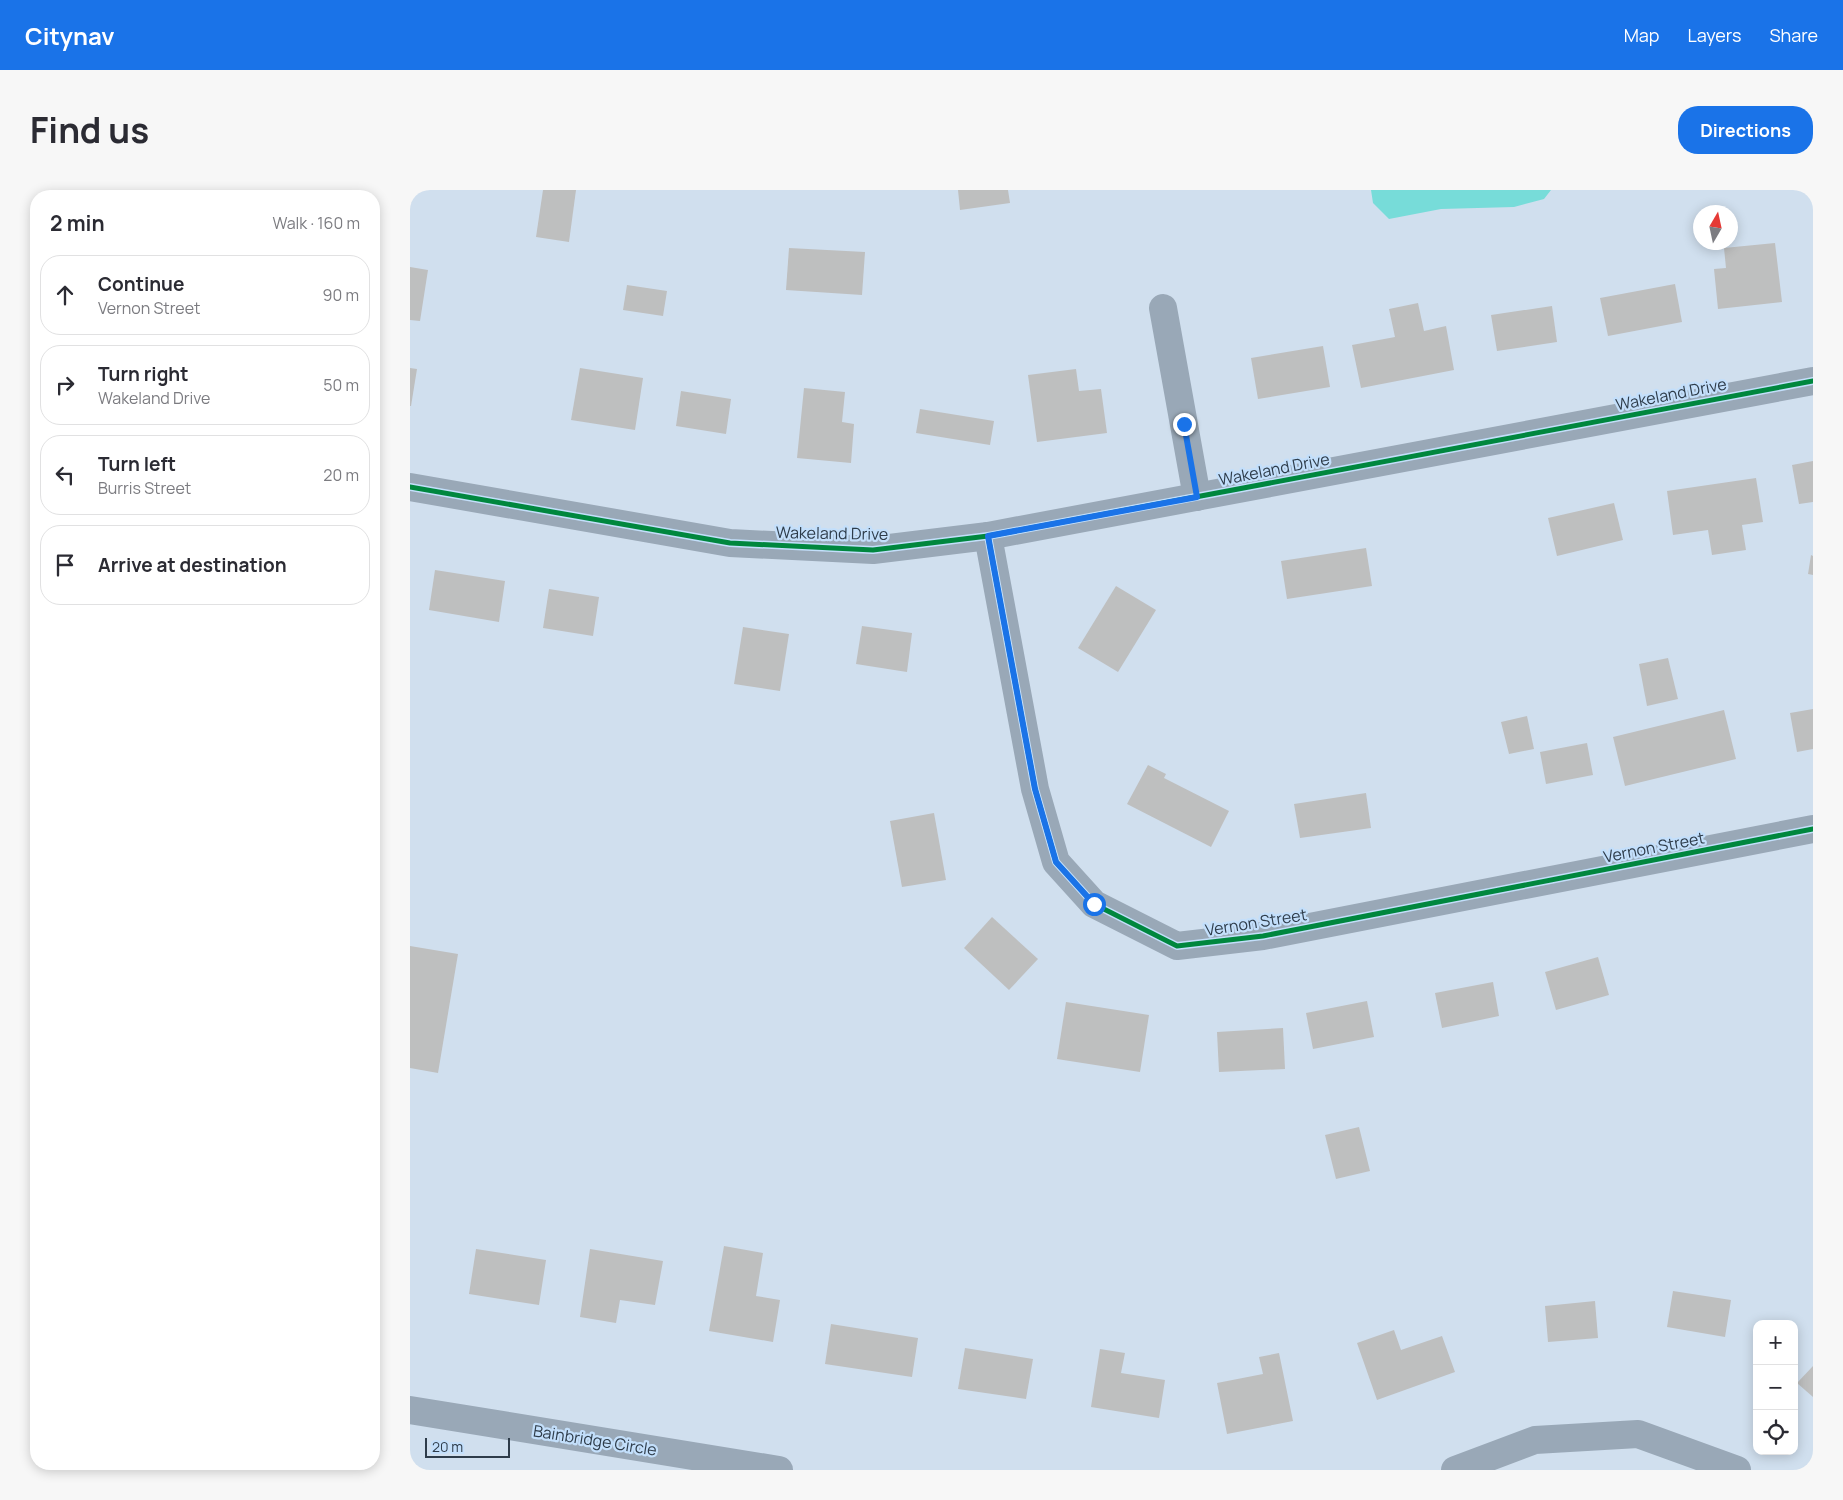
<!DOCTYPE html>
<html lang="en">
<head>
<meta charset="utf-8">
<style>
  body { margin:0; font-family:Manrope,sans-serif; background:#f7f7f7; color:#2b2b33 }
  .controls { position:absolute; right:15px; bottom:15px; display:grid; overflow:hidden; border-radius:10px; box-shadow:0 2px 12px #0003 }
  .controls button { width:45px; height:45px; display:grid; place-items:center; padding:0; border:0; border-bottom:1px solid #e1e1e2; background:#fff; color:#2b2b33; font:25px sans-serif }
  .compass { position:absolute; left:1283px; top:15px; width:45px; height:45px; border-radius:50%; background:#fff; box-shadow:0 2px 12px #0003; rotate:9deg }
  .scale { position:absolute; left:15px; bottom:12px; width:85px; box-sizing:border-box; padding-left:5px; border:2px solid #2e3c4a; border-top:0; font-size:14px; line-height:18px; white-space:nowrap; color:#2e3c4a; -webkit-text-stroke:4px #c3dffb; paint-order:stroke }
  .stop { position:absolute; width:15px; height:15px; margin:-11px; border:4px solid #1a73e8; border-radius:50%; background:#fff }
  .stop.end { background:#1a73e8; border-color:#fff; box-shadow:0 1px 5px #0008 }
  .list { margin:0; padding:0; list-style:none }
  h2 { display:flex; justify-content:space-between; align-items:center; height:65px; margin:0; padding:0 20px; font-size:21px }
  h2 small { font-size:16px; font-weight:400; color:#7c7c81 }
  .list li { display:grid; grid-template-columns:32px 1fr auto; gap:15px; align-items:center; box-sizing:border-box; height:80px; margin:0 10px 10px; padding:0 10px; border:1px solid #e1e1e2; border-radius:20px }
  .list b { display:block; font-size:19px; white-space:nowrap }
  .list p { margin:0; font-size:16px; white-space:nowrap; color:#7c7c81 }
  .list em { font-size:16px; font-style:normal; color:#7c7c81 }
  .icon { flex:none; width:28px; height:28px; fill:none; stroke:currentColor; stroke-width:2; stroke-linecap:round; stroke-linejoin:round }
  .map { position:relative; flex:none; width:1403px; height:1280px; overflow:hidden; border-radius:20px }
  header { display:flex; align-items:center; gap:30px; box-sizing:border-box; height:70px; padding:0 25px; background:#1a73e8; color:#fff }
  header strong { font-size:24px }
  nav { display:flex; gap:28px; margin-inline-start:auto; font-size:18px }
  .intro { display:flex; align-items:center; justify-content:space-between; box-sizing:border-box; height:120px; padding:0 30px }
  h1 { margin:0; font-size:35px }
  .button { padding:12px 22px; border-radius:20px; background:#1a73e8; color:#fff; font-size:18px; font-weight:700 }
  main { display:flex; gap:30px; padding:0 30px }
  aside { flex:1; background:#fff; border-radius:20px; box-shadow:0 2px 12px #0003 }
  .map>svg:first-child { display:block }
  .water { fill:#77dcd9 }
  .building { fill:#bebfbf }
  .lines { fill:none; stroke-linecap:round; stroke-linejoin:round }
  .minor { stroke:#99a8b7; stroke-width:28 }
  .cycleway-casing { stroke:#c3dffb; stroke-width:8 }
  .cycleway { stroke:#00873e; stroke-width:5 }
  .route { stroke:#1a73e8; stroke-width:6 }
  .labels { text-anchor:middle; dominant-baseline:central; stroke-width:4.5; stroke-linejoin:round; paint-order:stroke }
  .street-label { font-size:16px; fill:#2e3c4a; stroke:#c3dffb }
</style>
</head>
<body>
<header>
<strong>Citynav</strong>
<nav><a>Map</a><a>Layers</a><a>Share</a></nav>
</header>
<div class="intro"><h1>Find us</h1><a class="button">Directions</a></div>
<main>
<aside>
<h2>2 min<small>Walk · 160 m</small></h2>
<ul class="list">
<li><svg class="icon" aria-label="ahead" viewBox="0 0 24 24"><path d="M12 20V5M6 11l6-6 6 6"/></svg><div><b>Continue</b><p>Vernon Street</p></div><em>90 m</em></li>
<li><svg class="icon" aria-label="right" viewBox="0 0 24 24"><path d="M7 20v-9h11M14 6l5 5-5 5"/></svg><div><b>Turn right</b><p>Wakeland Drive</p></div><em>50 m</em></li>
<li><svg class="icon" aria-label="left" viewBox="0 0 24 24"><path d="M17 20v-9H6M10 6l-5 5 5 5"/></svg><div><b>Turn left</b><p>Burris Street</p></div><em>20 m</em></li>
<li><svg class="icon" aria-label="arrive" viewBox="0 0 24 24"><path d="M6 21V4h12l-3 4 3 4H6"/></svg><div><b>Arrive at destination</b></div></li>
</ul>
</aside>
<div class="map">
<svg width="1403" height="1280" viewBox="0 0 1403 1280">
  <rect width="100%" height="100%" fill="#d0dfee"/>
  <path class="water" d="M 961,0 L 1141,0 L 1134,9 L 1104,17 L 1031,19 L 979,29 L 963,13 Z"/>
  <g class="building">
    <path d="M 0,0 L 3,0 L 1,13 L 0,12 Z"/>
    <path d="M 133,0 L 166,0 L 159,52 L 126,47 Z"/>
    <path d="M 548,0 L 598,0 L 600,13 L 550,20 Z"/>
    <path d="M 1365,53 L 1372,112 L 1308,119 L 1304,79 L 1316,78 L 1314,58 Z"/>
    <path d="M 379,58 L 455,62 L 452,105 L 376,100 Z"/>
    <path d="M 0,77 L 18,80 L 10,131 L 0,130 Z"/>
    <path d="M 1265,94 L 1272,132 L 1198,146 L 1190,108 Z"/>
    <path d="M 217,95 L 257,101 L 253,126 L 213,120 Z"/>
    <path d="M 1008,113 L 1014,141 L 1036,136 L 1044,180 L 951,198 L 942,155 L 985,147 L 979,119 Z"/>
    <path d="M 1142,116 L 1147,152 L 1087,161 L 1081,125 Z"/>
    <path d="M 913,156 L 920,197 L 848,209 L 841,168 Z"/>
    <path d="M 0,178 L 7,179 L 1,216 L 0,216 Z"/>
    <path d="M 170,178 L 233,188 L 225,240 L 161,230 Z"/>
    <path d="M 666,179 L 669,201 L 691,199 L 697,243 L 627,252 L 618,185 Z"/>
    <path d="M 394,198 L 435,202 L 432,232 L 444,234 L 441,273 L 387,268 Z"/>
    <path d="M 271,201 L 321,209 L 316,244 L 266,236 Z"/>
    <path d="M 510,219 L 584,231 L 580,255 L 506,243 Z"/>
    <path d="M 1403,271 L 1403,312 L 1389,314 L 1382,275 Z"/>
    <path d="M 1346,288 L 1353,332 L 1332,335 L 1336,360 L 1302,365 L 1298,340 L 1263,345 L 1257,301 Z"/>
    <path d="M 1204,313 L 1213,350 L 1147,366 L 1138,328 Z"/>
    <path d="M 956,358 L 962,396 L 877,409 L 871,371 Z"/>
    <path d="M 1401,365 L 1403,366 L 1403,385 L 1398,384 Z"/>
    <path d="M 25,380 L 95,391 L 89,432 L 19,420 Z"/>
    <path d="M 706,396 L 746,420 L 708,482 L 668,458 Z"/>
    <path d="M 139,399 L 189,407 L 183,446 L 133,438 Z"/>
    <path d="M 452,436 L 502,443 L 497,482 L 446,474 Z"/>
    <path d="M 333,437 L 379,444 L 370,501 L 324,494 Z"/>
    <path d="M 1258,468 L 1268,509 L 1237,516 L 1229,474 Z"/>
    <path d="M 1403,519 L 1403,559 L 1387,562 L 1380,523 Z"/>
    <path d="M 1314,520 L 1326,569 L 1215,596 L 1203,547 Z"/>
    <path d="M 1117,526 L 1124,559 L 1099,564 L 1091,532 Z"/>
    <path d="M 1177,553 L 1183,585 L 1136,594 L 1130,562 Z"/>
    <path d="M 738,575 L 756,584 L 754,588 L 819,621 L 801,657 L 717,614 Z"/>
    <path d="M 956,603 L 961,638 L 890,648 L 884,614 Z"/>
    <path d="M 524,623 L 536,690 L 492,697 L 480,631 Z"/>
    <path d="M 582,727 L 628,769 L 599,800 L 554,758 Z"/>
    <path d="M 0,756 L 48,764 L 28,883 L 0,878 Z"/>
    <path d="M 1188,767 L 1199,805 L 1146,820 L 1135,782 Z"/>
    <path d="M 1083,792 L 1089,826 L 1032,838 L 1025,803 Z"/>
    <path d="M 957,811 L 964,847 L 903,859 L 896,823 Z"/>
    <path d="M 656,812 L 739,825 L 730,882 L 647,869 Z"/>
    <path d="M 873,838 L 875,879 L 809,882 L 807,842 Z"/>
    <path d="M 949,937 L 960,981 L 926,989 L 915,945 Z"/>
    <path d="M 314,1056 L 353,1063 L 346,1106 L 370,1110 L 363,1152 L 299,1141 Z"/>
    <path d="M 66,1059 L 136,1070 L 129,1115 L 59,1104 Z"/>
    <path d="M 180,1059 L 253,1071 L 245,1115 L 210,1110 L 206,1133 L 170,1127 Z"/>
    <path d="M 1263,1101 L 1321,1110 L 1315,1147 L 1257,1137 Z"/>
    <path d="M 1185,1111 L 1188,1148 L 1138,1152 L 1135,1116 Z"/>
    <path d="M 421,1134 L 508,1148 L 502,1187 L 415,1174 Z"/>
    <path d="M 984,1140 L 991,1160 L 1032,1146 L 1045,1182 L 967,1210 L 947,1153 Z"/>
    <path d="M 555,1158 L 623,1169 L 616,1209 L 548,1199 Z"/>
    <path d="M 690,1159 L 715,1163 L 711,1183 L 755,1190 L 749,1228 L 681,1217 Z"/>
    <path d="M 869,1163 L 883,1231 L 817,1244 L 807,1193 L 853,1184 L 849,1167 Z"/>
    <path d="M 1403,1176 L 1403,1207 L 1387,1193 Z"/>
  </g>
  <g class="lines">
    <g class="minor">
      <path d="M 753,118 L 787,307"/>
      <path d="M 0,297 L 320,353 L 463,360 L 578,346 L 1403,191"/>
      <path d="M 578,346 L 625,599 L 646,672 L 684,714 L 767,756 L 853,746 L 1403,639"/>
      <path d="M 0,1220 L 369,1280"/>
      <path d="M 1045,1280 L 1125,1250 L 1228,1244 L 1327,1280"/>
    </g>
    <g class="cycleway-casing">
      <g id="cycleway">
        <path d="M 0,297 L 320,353 L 463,360 L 578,346 L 1403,191"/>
        <path d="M 578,346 L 625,599 L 646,672 L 684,714 L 767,756 L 853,746 L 1403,639"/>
      </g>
    </g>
    <use href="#cycleway" class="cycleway"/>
  </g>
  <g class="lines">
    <path class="route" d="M 684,714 L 646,672 L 625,599 L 578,346 L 787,307 L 774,234"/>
  </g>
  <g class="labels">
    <g class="street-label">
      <text transform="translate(1261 204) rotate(-11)">Wakeland Drive</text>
      <text transform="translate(864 279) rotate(-11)">Wakeland Drive</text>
      <text transform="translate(422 343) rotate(1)">Wakeland Drive</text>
      <text transform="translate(1244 657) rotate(-11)">Vernon Street</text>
      <text transform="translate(846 732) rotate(-9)">Vernon Street</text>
      <text transform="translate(185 1250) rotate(9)">Bainbridge Circle</text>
    </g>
  </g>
</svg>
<div class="controls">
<button>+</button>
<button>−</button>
<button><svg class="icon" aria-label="locate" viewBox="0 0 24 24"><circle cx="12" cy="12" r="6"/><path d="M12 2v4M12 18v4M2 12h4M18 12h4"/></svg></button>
</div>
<svg class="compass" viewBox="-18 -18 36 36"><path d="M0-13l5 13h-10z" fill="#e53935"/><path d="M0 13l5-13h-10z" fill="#7c7c81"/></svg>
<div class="scale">20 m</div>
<div class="stop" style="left:684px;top:714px"></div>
<div class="stop end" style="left:774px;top:234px"></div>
</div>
</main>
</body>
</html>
